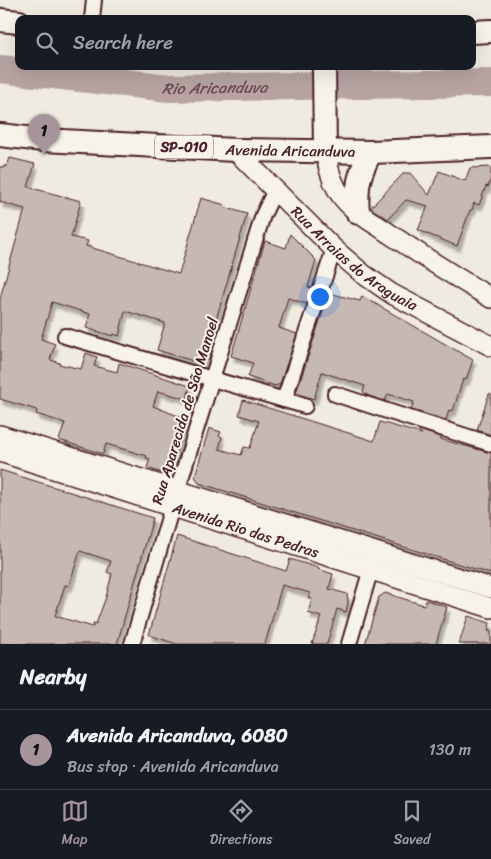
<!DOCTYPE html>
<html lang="en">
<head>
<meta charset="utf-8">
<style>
  body { margin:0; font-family:Sriracha,sans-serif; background:#242831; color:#f1f3f6 }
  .you { position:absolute; left:319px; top:296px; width:18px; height:18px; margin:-12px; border:4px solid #fff; border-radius:50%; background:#1a73e8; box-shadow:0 0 0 8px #1a73e833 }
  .badge { display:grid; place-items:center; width:32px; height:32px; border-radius:50%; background:#a6949b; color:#111; font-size:16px; font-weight:700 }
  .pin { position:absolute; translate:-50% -41px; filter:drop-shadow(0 1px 2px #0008) }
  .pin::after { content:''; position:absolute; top:26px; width:18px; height:15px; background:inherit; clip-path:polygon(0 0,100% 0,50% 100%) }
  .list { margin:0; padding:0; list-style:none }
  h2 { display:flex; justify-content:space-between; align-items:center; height:65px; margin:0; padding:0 20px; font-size:21px }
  h2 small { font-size:16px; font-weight:400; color:#9ea1a6 }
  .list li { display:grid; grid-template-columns:32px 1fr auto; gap:15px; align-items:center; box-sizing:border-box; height:80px; padding:0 20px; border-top:1px solid #363941 }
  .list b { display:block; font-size:19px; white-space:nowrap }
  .list p { margin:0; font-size:16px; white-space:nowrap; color:#9ea1a6 }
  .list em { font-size:16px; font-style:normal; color:#9ea1a6 }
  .icon { flex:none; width:28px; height:28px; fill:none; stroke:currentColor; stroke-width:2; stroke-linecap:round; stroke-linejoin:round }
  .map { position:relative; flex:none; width:491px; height:644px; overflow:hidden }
  .search { position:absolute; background:#171b24; box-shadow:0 5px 20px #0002; left:15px; right:15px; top:15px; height:55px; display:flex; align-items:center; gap:12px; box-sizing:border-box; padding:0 18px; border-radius:10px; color:#9ea1a6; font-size:19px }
  .sheet { height:145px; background:#171b24 }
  nav { display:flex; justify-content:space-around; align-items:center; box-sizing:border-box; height:70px; border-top:1px solid #363941; background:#171b24; font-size:14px; color:#9ea1a6 }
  nav a { display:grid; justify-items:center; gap:2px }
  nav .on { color:#a6949b }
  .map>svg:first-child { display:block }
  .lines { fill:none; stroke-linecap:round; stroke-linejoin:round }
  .river { stroke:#b7a4a2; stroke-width:28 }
  .building { fill:#c6b8b3; stroke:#4a1f2b; fill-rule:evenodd; filter:url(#shadow) }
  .minor-casing { stroke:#4a1f2b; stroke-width:18 }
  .secondary-casing { stroke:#4a1f2b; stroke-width:22 }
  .trunk-casing { stroke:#4a1f2b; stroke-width:26 }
  .minor { stroke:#f7f3e8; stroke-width:14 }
  .secondary { stroke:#f7f3e8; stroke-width:19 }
  .trunk { stroke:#f7f3e8; stroke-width:22 }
  .labels { text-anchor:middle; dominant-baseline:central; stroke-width:4; stroke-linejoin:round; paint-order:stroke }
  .shield { fill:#f7f3e8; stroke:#7e5f64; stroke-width:1 }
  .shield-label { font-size:14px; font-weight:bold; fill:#4a1f2b }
  .street-label { font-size:15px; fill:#4a1f2b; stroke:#f7f3e8 }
  .water-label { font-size:16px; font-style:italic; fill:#704e55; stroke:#f7f3e8 }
</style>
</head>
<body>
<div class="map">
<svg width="491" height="644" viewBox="0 0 491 644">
  <defs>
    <filter id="shadow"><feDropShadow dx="3" dy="5.5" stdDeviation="1" flood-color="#0004"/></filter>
  </defs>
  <rect width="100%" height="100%" fill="#f0ebe0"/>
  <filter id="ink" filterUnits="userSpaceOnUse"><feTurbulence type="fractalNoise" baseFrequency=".02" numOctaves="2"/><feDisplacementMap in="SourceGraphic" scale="10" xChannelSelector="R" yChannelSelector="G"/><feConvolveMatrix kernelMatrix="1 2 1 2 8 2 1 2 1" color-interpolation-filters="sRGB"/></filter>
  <g filter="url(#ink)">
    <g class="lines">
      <path class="river" id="s1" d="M 0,69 L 169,88 L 491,83"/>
    </g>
    <g class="building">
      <path d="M 10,158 L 35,164 L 28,187 L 81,201 L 71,237 L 88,241 L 86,246 L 179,274 L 201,198 L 225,205 L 224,207 L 247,214 L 203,364 L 157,350 L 165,323 L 125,311 L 119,336 L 114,334 L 113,336 L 86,328 L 90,314 L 52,302 L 41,339 L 55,344 L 50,360 L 60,363 L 59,364 L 81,369 L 86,353 L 97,357 L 94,366 L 117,372 L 119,363 L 190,386 L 187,399 L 158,391 L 153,406 L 186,419 L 170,470 L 165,474 L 147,468 L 150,459 L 146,458 L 147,456 L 106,444 L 103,454 L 59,440 L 65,423 L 36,414 L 37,410 L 0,399 L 0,298 L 25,209 L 0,202 L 0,167 L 5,167 L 5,165 L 7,166 Z"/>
      <path d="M 491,167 L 491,178 L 488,187 L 486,186 L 479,205 L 474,203 L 472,210 L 470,210 L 457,246 L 418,230 L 428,206 L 406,200 L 388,219 L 372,209 L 372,206 L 404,173 L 410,173 L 429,195 L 439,171 L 465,181 L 470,168 Z"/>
      <path d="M 290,234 L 316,260 L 308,287 L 312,288 L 307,304 L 288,298 L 279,328 L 297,334 L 280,384 L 275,386 L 248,377 L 253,363 L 231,356 L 265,241 L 286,248 Z"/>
      <path d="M 329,293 L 360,301 L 362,296 L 473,360 L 466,380 L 463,379 L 453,411 L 449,410 L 446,420 L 411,410 L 414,402 L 388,394 L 385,401 L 369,396 L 363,392 L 365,386 L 322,372 L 314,399 L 296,393 Z"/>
      <path d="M 489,394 L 491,394 L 491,435 L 477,430 Z"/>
      <path d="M 243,400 L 374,441 L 380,422 L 422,434 L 416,429 L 441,437 L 440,439 L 491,453 L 491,574 L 199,483 L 195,476 L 209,428 L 221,432 L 219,436 L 222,437 L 219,449 L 241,455 L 244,447 L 250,448 L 259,421 L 239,415 Z"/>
      <path d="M 0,470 L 153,518 L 117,644 L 0,644 ZM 80,551 L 111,561 L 107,572 L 112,574 L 106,597 L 96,624 L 94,623 L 93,627 L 55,616 L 65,585 L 69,586 Z"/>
      <path d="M 177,536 L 286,571 L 290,559 L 319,568 L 318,569 L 333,574 L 329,589 L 347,594 L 348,602 L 346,612 L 337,609 L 327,644 L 312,644 L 321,617 L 308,613 L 312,599 L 308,598 L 310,593 L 282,585 L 265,644 L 177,644 L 149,635 Z"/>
      <path d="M 385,593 L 424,605 L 426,600 L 447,607 L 436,644 L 365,644 L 379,597 Z"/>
      <path d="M 468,616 L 490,623 L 488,631 L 491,632 L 491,644 L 459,644 Z"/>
    </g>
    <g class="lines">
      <g class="minor-casing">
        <g id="minor">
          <path d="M 92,19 L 94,0"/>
          <path d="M 65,336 L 305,406"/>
          <path d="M 335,394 L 384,410 L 491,444"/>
          <path d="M 284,400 L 334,249"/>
          <path d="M 132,644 L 169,517 L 263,215 L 275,190"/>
          <path d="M 349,644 L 373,562"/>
        </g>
      </g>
      <g class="secondary-casing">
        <g id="secondary">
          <path id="s2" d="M 235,150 L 334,249 L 363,274 L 392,294 L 491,346"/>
          <path d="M 325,151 C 328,166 331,181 340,194 C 351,210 369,220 384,230 C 419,254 454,276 491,298"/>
          <path d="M 0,435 L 491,588"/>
          <path id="s3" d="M 0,452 L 491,608"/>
        </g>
      </g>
      <g class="trunk-casing">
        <g id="trunk">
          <path d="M 0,20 L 19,22"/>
          <path d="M 472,32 L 491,31"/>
          <path d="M 324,66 L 325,151"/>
          <path id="s4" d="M 0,135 L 43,140 L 235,150 L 371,152 L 491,147"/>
          <path d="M 358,213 C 356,187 358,175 371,152"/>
        </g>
      </g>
      <use href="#minor" class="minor"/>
      <use href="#secondary" class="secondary"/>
      <use href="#trunk" class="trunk"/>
    </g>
  </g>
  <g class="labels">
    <rect class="shield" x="155" y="135.5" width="58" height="23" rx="4"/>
    <g class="shield-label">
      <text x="184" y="147">SP-010</text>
    </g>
    <g class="street-label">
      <text stroke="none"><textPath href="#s4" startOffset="291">Avenida Aricanduva</textPath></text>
      <text stroke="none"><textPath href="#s2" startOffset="162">Rua Arraias do Araguaia</textPath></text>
      <text transform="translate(185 411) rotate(-73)">Rua Aparecida de São Manoel</text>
      <text stroke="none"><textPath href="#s3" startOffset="258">Avenida Rio das Pedras</textPath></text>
    </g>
    <g class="water-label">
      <text stroke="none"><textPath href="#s1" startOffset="216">Rio Aricanduva</textPath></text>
    </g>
  </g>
</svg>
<div class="you"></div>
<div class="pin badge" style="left:44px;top:155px">1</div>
<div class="search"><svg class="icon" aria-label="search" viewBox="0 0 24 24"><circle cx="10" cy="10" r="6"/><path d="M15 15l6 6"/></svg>Search here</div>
</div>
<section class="sheet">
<h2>Nearby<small></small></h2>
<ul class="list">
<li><span class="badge">1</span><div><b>Avenida Aricanduva, 6080</b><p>Bus stop · Avenida Aricanduva</p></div><em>130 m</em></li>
</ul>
</section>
<nav>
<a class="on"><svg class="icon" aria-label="map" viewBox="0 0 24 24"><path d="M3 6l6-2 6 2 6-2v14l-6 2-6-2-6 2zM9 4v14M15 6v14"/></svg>Map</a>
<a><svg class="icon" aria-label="directions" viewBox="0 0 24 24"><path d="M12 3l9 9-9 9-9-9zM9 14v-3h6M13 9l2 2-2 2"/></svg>Directions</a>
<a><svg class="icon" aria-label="saved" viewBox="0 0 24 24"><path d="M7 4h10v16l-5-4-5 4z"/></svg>Saved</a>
</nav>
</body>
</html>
